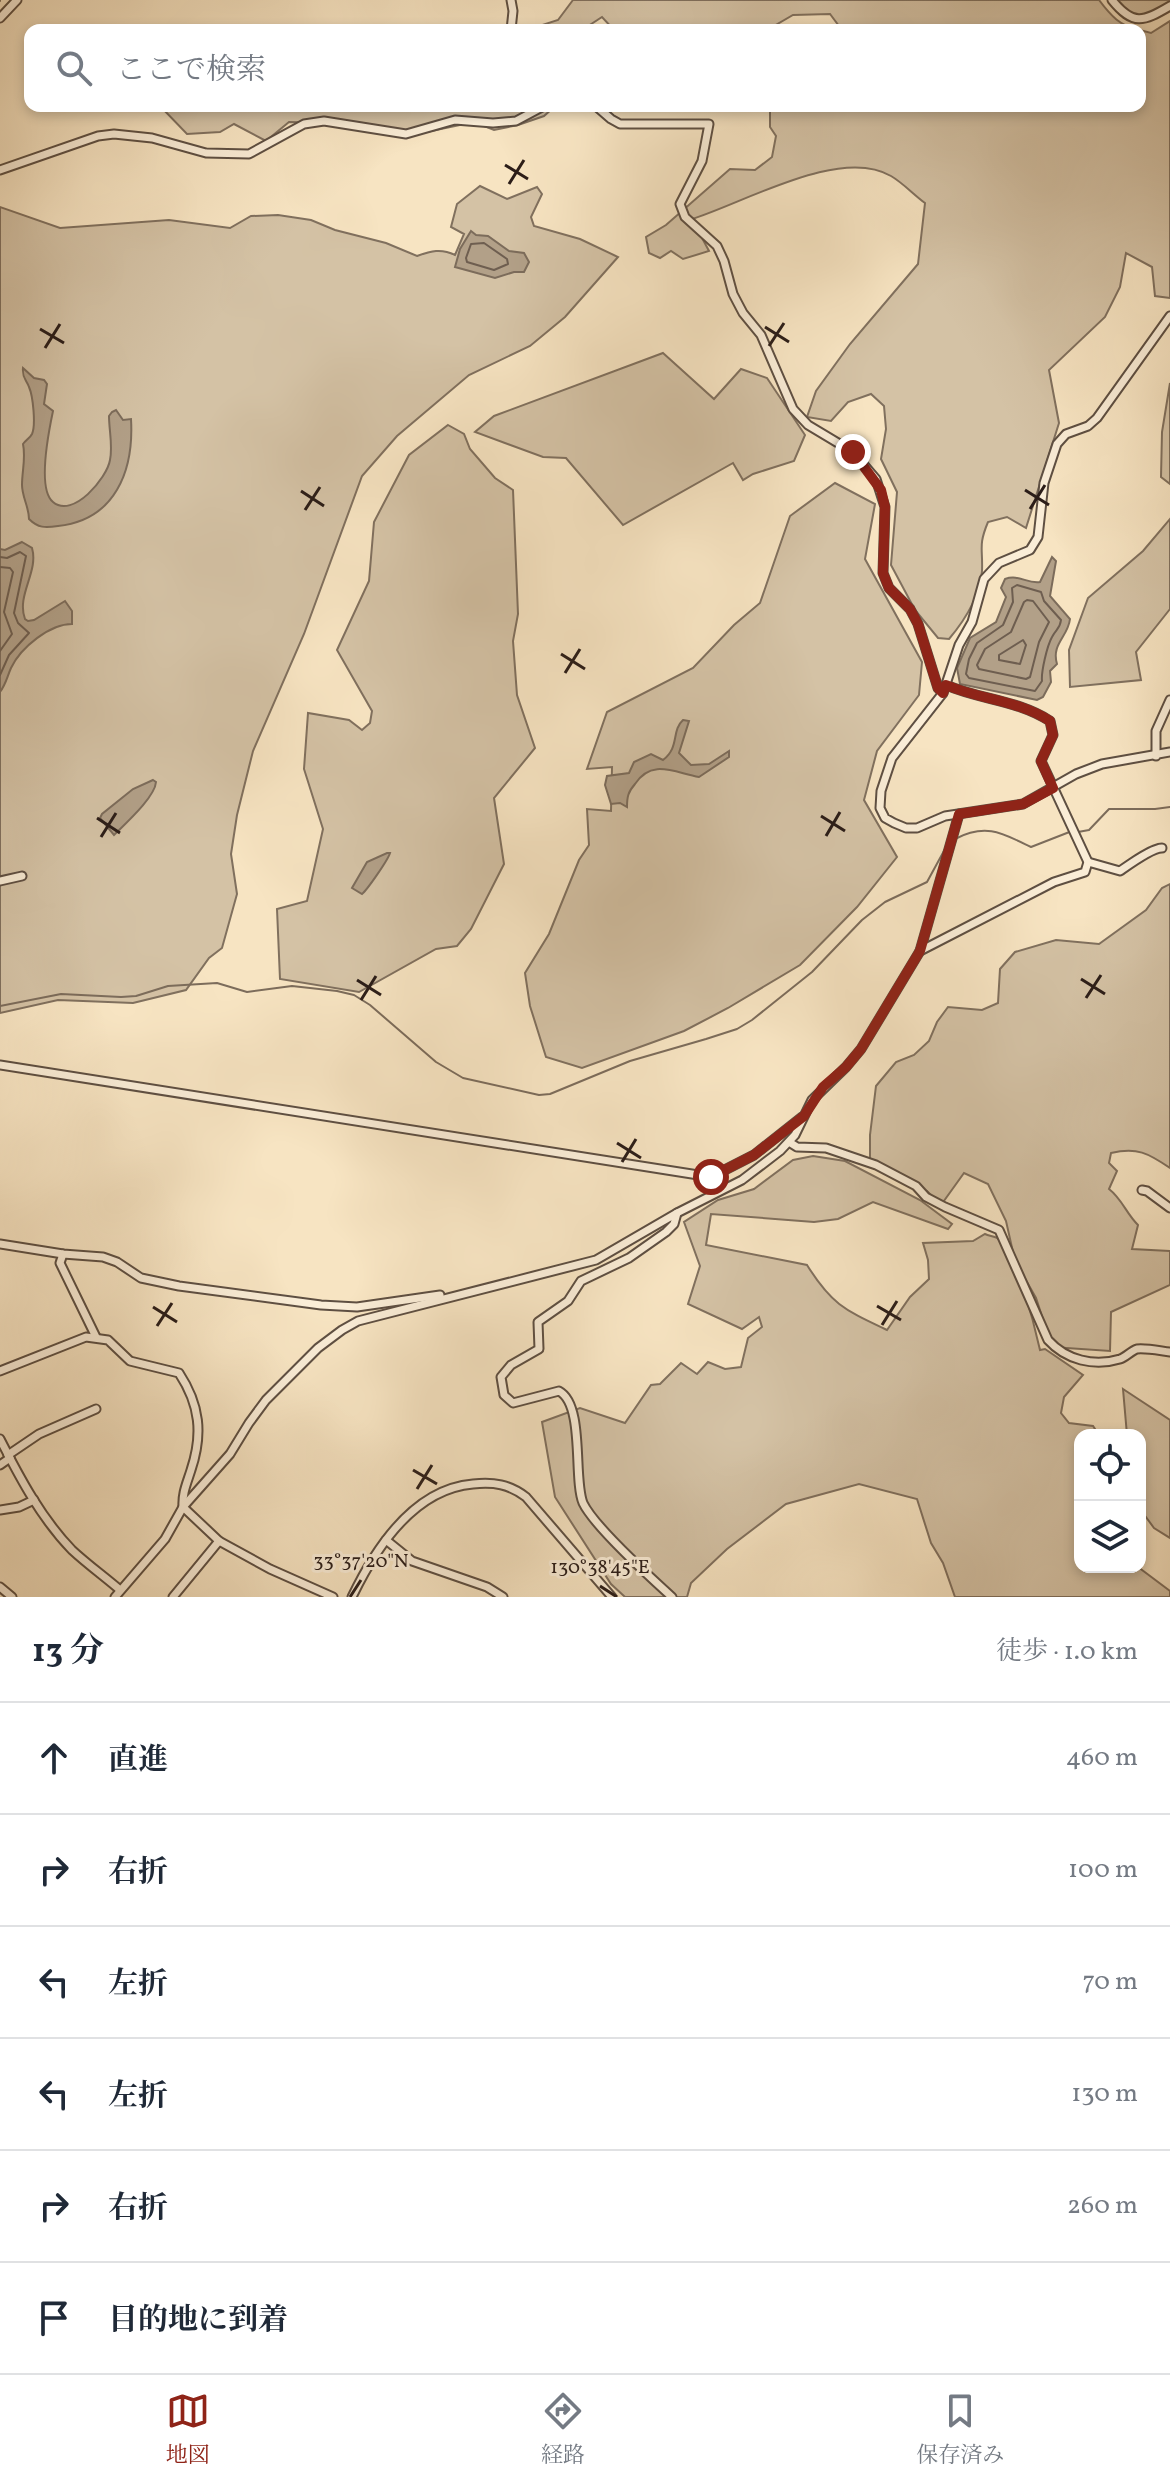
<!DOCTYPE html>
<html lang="ja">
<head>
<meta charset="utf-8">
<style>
  body { margin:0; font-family:Vollkorn,"Noto Serif JP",serif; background:#f2f2f3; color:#1f2937 }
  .controls { position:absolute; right:24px; bottom:24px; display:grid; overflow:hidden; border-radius:16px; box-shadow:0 4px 12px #0003 }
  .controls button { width:72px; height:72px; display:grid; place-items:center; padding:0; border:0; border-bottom:2px solid #e0e1e3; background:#fff; color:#1f2937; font:40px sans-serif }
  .stop { position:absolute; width:24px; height:24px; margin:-18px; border:6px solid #8f2418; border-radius:50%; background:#fff }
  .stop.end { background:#8f2418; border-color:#fff; box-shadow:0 2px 8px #0008 }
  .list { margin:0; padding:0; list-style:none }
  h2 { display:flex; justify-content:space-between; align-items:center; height:104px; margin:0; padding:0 32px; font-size:34px }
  h2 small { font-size:26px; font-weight:400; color:#747a83 }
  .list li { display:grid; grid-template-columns:52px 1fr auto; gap:24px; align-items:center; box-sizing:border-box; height:112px; padding:0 32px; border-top:2px solid #e0e1e3 }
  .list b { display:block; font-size:30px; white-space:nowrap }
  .list em { font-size:26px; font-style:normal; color:#747a83 }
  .icon { flex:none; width:44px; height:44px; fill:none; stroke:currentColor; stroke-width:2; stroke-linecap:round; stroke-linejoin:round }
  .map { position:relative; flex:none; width:1170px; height:1597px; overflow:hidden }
  .search { position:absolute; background:#fff; box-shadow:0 4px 12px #0003; left:24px; right:24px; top:24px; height:88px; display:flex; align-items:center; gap:20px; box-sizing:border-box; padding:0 28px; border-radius:16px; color:#747a83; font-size:30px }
  .sheet { height:776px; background:#fff }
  nav { display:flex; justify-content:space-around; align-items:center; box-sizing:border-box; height:112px; border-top:2px solid #e0e1e3; background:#fff; font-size:22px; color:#747a83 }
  nav a { display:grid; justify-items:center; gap:4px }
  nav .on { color:#8f2418 }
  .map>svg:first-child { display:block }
  .green { fill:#d4c2a5; stroke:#80705e; stroke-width:2 }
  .water { fill:#b2a088; stroke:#7c6c5b; stroke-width:2 }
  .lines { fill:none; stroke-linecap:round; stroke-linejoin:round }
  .shore { stroke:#6e5e50; stroke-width:2 }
  .stream { stroke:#7c6c5b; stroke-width:2 }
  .minor-casing { stroke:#5e4f42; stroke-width:11 }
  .minor { stroke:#faedd7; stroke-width:7 }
  .route { stroke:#8f2418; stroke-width:10 }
  .ticks { fill:none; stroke:#2b1d18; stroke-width:3 }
  .ticks-label { font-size:20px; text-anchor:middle; fill:#2b1d18; stroke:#faedd7; stroke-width:6; stroke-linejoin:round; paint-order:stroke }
</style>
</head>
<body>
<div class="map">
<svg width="1170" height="1597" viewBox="0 0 1170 1597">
  <rect width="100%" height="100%" fill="#f7e4c2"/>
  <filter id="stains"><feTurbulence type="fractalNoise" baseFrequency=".0025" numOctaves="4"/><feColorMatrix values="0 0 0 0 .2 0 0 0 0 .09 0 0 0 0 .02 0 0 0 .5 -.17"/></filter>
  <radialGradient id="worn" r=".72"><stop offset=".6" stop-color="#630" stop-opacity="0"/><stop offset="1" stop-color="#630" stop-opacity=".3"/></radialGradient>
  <g class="green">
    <path d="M 573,0 L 1099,0 C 1111,16 1120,26 1139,30 L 842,30 L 830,14 L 793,15 L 767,30 L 614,30 L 602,17 L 582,30 L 527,30 L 558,20 Z"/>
    <path d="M 1117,0 L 1170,0 L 1170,9 L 1144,21 L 1126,15 Z"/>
    <path d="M 1170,21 L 1170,298 L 1155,296 L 1152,267 L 1126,253 L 1120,287 L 1105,317 L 1049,370 L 1059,423 L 1026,528 L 1007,517 L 988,522 C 978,546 983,548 982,571 C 980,595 965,620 949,639 L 938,638 L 915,610 L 891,565 L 897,492 L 881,459 L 886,429 L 884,406 L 871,394 L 848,402 L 831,421 L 807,417 L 816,391 L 850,344 L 918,264 L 925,203 C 914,195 903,183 891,176 C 840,146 744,203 692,219 L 709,251 L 683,259 L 671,251 L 660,258 L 649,253 L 646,237 L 666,225 L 730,169 L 755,170 L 772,157 L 776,136 L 770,127 L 770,106 L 1140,106 L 1140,30 L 1151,33 Z"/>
    <path d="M 160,106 L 528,106 L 523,108 L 553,108 L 544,116 L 518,125 L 494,130 L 474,122 L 403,137 L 332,123 L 289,122 L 266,141 L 234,124 L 220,132 L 187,134 Z"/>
    <path d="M 480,186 L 507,199 L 537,187 L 542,194 L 531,217 L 534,226 L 580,239 L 618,257 L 565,317 L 530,346 L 469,375 L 397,436 L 362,476 L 304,634 L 253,751 L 237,815 L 231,854 L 237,894 L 222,948 L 209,958 L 186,990 L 133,1003 L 58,1000 L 0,1013 L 0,207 L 60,228 L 169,220 L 230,228 L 251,216 L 278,215 L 311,220 L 335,230 L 386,243 L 417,256 C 431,251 441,248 455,255 L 464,234 L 451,227 L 457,204 Z"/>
    <path d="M 663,353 L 714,399 L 741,369 L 767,378 L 805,435 L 794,461 L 753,474 L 743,480 L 733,463 L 623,525 L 566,458 L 543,457 L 475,432 L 494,416 Z"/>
    <path d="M 1170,383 L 1170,484 L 1161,477 L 1162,432 Z"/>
    <path d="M 448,425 L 464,434 L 470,449 L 495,478 L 513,490 L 518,614 L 513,641 L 517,695 L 535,748 L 494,798 L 504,864 L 471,929 L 457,946 L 436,949 L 359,992 L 280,979 L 277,909 L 307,901 L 323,829 L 304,769 L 308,713 L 349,720 L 362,730 L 370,723 L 372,711 L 337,650 L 369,581 L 374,522 L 409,455 Z"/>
    <path d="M 835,483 L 875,504 L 865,559 L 922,662 L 919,695 L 877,751 L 864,800 L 897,857 L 857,907 L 800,965 L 728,1008 L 684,1031 L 582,1068 L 546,1057 L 530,1006 L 525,973 L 549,934 L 579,860 L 589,845 L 587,809 L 611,811 L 612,767 L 587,769 L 607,712 L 693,668 L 734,625 L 760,603 L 790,516 Z"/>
    <path d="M 1170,519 L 1170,609 L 1136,652 L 1141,680 L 1070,687 L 1069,650 L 1088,598 L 1143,551 Z"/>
    <path d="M 1170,884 L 1170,1168 C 1148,1153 1137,1147 1111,1153 L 1109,1163 L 1117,1171 L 1109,1189 C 1122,1199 1126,1213 1138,1225 L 1132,1249 L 1170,1251 L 1170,1285 L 1111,1312 L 1110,1351 L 1052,1347 L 1036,1298 L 1015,1261 L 1006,1221 L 988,1184 L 964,1173 L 941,1205 L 927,1191 L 870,1164 L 870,1135 L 876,1086 L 896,1062 L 914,1055 L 929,1041 L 937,1022 L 948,1007 L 982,1010 L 998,1003 L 1000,969 L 1015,952 L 1056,940 L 1099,944 L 1146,910 L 1162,888 Z"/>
    <path d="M 813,1156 L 845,1161 L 920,1200 L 952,1224 L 948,1229 L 873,1202 L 838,1219 L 814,1222 L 711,1214 L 706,1245 L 807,1265 C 832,1305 845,1310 887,1330 L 910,1297 L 929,1279 L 928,1260 L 923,1243 L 973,1241 L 985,1234 C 989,1236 994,1236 997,1238 C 1016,1251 1035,1327 1040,1350 L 1045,1349 L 1083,1375 L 1064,1397 L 1061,1413 L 1069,1423 L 1093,1426 L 1099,1435 L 1080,1435 L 1080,1567 L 1138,1567 L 1170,1591 L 1170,1597 L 955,1597 L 943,1563 L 931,1543 L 917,1499 L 859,1484 L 786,1504 L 727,1549 L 691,1583 L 687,1597 L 625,1597 L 611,1584 L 555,1497 L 542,1422 L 580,1408 L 625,1423 L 651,1385 L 660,1384 L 681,1363 L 697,1374 L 708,1362 L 725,1369 L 741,1367 L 748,1338 L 762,1327 L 759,1317 L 742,1329 L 688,1304 L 700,1266 L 684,1222 L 718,1200 L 754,1189 L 793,1160 Z"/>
    <path d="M 1123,1389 L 1170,1420 L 1170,1538 L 1154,1528 L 1140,1509 L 1140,1435 L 1127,1435 Z"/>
  </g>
  <g class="water">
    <path d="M 471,231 L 476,235 L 488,236 L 509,251 L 524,253 L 529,262 L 524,272 L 514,272 L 495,278 L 455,267 L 460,249 Z"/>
    <path d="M 23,368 L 34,378 L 44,380 L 47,384 L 44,404 L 53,411 C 49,430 37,489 53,502 C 73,519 107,478 110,460 C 113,446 109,430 109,416 L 112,412 L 116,410 L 123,420 L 131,419 C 134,471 115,520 58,526 C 45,528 38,528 29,519 C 29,507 22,497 22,485 C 22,471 26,458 23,444 C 26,440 30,438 32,434 C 36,425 33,396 29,387 C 26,379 22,378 23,368 Z"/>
    <path d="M 22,542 L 32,548 C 39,572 16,595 25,619 L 28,621 L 34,620 L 65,601 L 72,611 L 72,624 C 50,624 21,647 11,668 C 7,677 6,684 0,692 L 0,549 L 5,550 Z"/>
    <path d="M 1052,557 L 1056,561 L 1050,596 L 1070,619 C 1068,637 1051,644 1057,664 L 1050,671 L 1051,682 L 1043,697 L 1037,700 L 960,684 L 957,668 L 970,638 L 996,622 L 1006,597 L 1001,588 L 1005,579 C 1019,574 1027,584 1040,582 Z"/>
    <path d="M 683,720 L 689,721 L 679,753 L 691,765 L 709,764 L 729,751 L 729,757 L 699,777 C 675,773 652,758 635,784 C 628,792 627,797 627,807 L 620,803 L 611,804 L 605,785 L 607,776 L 629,773 L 634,762 L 651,754 L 663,760 C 680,747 671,731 683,720 Z"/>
    <path d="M 153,780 L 156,782 C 155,797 126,823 114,835 L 100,818 L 102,814 L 133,789 Z"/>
    <path d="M 387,853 L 390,853 C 388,860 367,890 362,894 L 352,888 L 367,862 Z"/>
  </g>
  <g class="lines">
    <g class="shore">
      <path d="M 484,243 L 507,259 L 508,264 L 494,270 L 467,262 L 466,258 L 471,244 Z"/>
      <path d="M 0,557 L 7,558 L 20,552 L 26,556 L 14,613 L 18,623 L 29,633 L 9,655 L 0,675"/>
      <path d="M 0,567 L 10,568 L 13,572 L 4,612 L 12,634 L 0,651"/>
      <path d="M 1017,585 L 1041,592 L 1044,601 L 1061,620 C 1060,629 1056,629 1052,637 C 1047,646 1041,672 1042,681 L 1035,691 L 969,678 L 966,674 L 969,659 L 977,643 L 1003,625 L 1013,602 L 1012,588 Z"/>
      <path d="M 1027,600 L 1033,601 L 1049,622 L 1039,642 L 1030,677 L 1026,679 L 979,669 L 977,665 L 985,649 L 1011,632 L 1024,602 Z"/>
      <path d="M 1023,640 L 1026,645 L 1020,664 L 999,660 L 999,655 Z"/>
    </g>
    <g class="stream">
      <path d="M 0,1 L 0,0"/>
      <path d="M 1078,832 L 1089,830 L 1109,809 L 1155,809 L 1170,807"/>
      <path d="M 955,839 C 986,823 1002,833 1031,847 L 1072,831"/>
      <path d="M 0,1006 L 61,994 L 121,997 L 136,996 L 168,986 L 217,983 L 247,992 L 292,986 L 337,991 L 354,995 L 370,1005 L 436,1062 L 463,1078 L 539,1095 L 550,1094 L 630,1061 L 706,1039 L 737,1029 L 752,1020 L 812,972 L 862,920 L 885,902 L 927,882 L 945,849"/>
    </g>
    <g class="minor-casing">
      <g id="minor">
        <path d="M 1112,0 C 1133,26 1143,22 1170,6"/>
        <path d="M 0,18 L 17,0"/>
        <path d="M 511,30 L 513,11 L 511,0"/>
        <path d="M 596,106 L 611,119 L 620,124 L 709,124 L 702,161 L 680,204 L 685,217 L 717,246 L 724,261 L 733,294 L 743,313 L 761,335 L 793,409 L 808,425 L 853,452 L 876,479 L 885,507 L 883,573 L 889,588 L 910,609 L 918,624 L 938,688 L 943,693"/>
        <path d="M 0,170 L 98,136 L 114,134 L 152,138 L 206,153 L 249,154 L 304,124 L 324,121 L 406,134 L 455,120 L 493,123 L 516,121 L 544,106"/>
        <path d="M 1170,316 L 1097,418 L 1088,426 L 1066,434 L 1057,444 L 1044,483 L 1038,537 L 1030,550 L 999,563 L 984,579 L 972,622 L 959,645 L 943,693 L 892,758 L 881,791 L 880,808 L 885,818 L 894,823 L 906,828 L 917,828 L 945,816 L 1023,804 L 1076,774 L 1102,764 L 1170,752"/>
        <path d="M 1156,756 L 1156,731 L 1170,700"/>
        <path d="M 1088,862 L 1120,871 C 1130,864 1152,848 1162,848"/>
        <path d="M 0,881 L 22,876"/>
        <path d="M 920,951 L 1054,882 L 1085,872 L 1088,862 L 1041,761 L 1053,735 L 1050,721 C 1018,700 981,700 946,685"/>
        <path d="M 0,1065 L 711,1177 L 754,1155 L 802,1117"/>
        <path d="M 789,1142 L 797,1147 L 826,1148 L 876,1165 L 916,1186 L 926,1197 L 945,1207 L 999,1230 L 1048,1340 C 1066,1360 1094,1367 1120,1359 C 1126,1357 1131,1351 1137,1349 C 1147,1348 1161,1351 1170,1352"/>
        <path d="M 1142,1190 L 1147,1191 L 1170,1208"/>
        <path d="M 0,1244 L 63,1254 L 103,1257 L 117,1262 L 141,1278 L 179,1286 L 321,1305 L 357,1307 L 440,1295"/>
        <path d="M 63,1254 L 60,1263 L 96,1337"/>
        <path d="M 0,1371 L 86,1337 L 108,1340 L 130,1361 L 179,1373 C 200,1405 203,1434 191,1470 C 187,1483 182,1493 183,1507 L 219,1541 L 270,1569 L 333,1597"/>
        <path d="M 0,1439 C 20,1478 41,1518 72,1550 C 87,1564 105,1577 120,1590"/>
        <path d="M 8,1455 L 39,1434 L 96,1409"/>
        <path d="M 0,1465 L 10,1458"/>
        <path d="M 0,1510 L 19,1507 L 34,1500"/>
        <path d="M 386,1540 L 412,1561 L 487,1587 L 503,1597"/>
        <path d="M 0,1587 L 12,1597"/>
        <path d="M 115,1597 L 165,1539 L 183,1507 L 230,1454 L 249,1423 L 266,1400 L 318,1348 L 342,1330 L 358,1321 L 596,1260 L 677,1213 L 742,1180 L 780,1151 L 795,1135 L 812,1100 L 846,1067 L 861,1049 L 920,951 L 959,814"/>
        <path d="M 173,1597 L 219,1541"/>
        <path d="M 352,1597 C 376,1547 414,1489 473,1484 C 494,1482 509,1484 526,1497 L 612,1597"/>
        <path d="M 672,1597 C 651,1578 594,1526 583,1503 C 573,1479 585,1405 559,1391 L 513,1403 L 504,1395 L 501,1377 L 511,1365 L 539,1349 L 538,1322 L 568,1301 L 581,1281 L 629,1258 L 666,1232 L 674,1224 L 677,1213"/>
      </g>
    </g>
    <use href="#minor" class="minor"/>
  </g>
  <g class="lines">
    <path class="route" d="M 711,1177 L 754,1155 L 804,1116 L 823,1087 L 846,1067 L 861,1049 L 920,951 L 959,814 L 1023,804 L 1053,788 L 1041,761 L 1053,735 L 1050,721 C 1018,700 981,700 946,685 L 943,693 L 938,688 L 918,624 L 910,609 L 889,588 L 883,573 L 885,507 L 881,490 L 853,452"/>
  </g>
  <path class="ticks" d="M 505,165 L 528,179M 509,184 L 524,160M 765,327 L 789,342M 40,329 L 64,343M 769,346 L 784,323M 45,348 L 60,324M 1025,490 L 1049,505M 301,491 L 324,506M 1030,509 L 1045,485M 305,510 L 320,487M 561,654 L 585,669M 565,673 L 580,649M 821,816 L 845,831M 97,818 L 120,833M 826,836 L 840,812M 101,837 L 116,813M 1081,979 L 1105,994M 357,980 L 381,995M 1086,998 L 1101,975M 361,1000 L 376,976M 617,1143 L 641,1158M 622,1162 L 636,1139M 877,1306 L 901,1320M 153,1307 L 177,1322M 882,1325 L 897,1301M 157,1326 L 172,1303M 413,1470 L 437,1484M 417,1489 L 432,1465M 600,1586 L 617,1597M 350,1597 L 361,1580"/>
  <g class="ticks-label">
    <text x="361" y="1567">33°37'20"N</text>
    <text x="600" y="1573">130°38'45"E</text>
  </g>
  <rect width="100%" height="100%" filter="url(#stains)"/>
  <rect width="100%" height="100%" fill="url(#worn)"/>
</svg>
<div class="controls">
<button><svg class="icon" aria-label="locate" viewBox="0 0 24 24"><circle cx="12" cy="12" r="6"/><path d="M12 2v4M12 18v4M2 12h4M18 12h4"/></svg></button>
<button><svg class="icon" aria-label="layers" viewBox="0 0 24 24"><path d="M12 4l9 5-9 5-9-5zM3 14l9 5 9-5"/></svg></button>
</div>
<div class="stop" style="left:711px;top:1177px"></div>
<div class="stop end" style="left:853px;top:452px"></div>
<div class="search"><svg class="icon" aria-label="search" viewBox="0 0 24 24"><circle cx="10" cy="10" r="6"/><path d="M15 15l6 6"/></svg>ここで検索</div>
</div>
<section class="sheet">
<h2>13 分<small>徒歩 · 1.0 km</small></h2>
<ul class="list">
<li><svg class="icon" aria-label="ahead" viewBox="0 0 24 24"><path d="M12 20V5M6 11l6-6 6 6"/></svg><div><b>直進</b></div><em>460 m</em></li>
<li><svg class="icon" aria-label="right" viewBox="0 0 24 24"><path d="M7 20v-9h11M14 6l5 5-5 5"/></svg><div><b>右折</b></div><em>100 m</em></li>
<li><svg class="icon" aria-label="left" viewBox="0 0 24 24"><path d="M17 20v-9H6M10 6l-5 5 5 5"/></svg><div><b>左折</b></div><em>70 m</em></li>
<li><svg class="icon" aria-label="left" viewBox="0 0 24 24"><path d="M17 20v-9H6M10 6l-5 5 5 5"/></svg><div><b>左折</b></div><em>130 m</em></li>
<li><svg class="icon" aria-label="right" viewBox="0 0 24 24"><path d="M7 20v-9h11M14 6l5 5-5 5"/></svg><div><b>右折</b></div><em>260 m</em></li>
<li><svg class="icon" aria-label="arrive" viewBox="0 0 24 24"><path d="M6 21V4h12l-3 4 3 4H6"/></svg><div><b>目的地に到着</b></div></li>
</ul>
</section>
<nav>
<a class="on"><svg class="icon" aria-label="map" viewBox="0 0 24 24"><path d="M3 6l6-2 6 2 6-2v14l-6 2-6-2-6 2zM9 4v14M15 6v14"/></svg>地図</a>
<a><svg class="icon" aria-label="directions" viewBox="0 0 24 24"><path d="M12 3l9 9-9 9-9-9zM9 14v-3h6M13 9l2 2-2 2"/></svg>経路</a>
<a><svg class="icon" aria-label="saved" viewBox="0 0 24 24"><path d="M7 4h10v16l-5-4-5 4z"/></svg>保存済み</a>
</nav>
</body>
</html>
